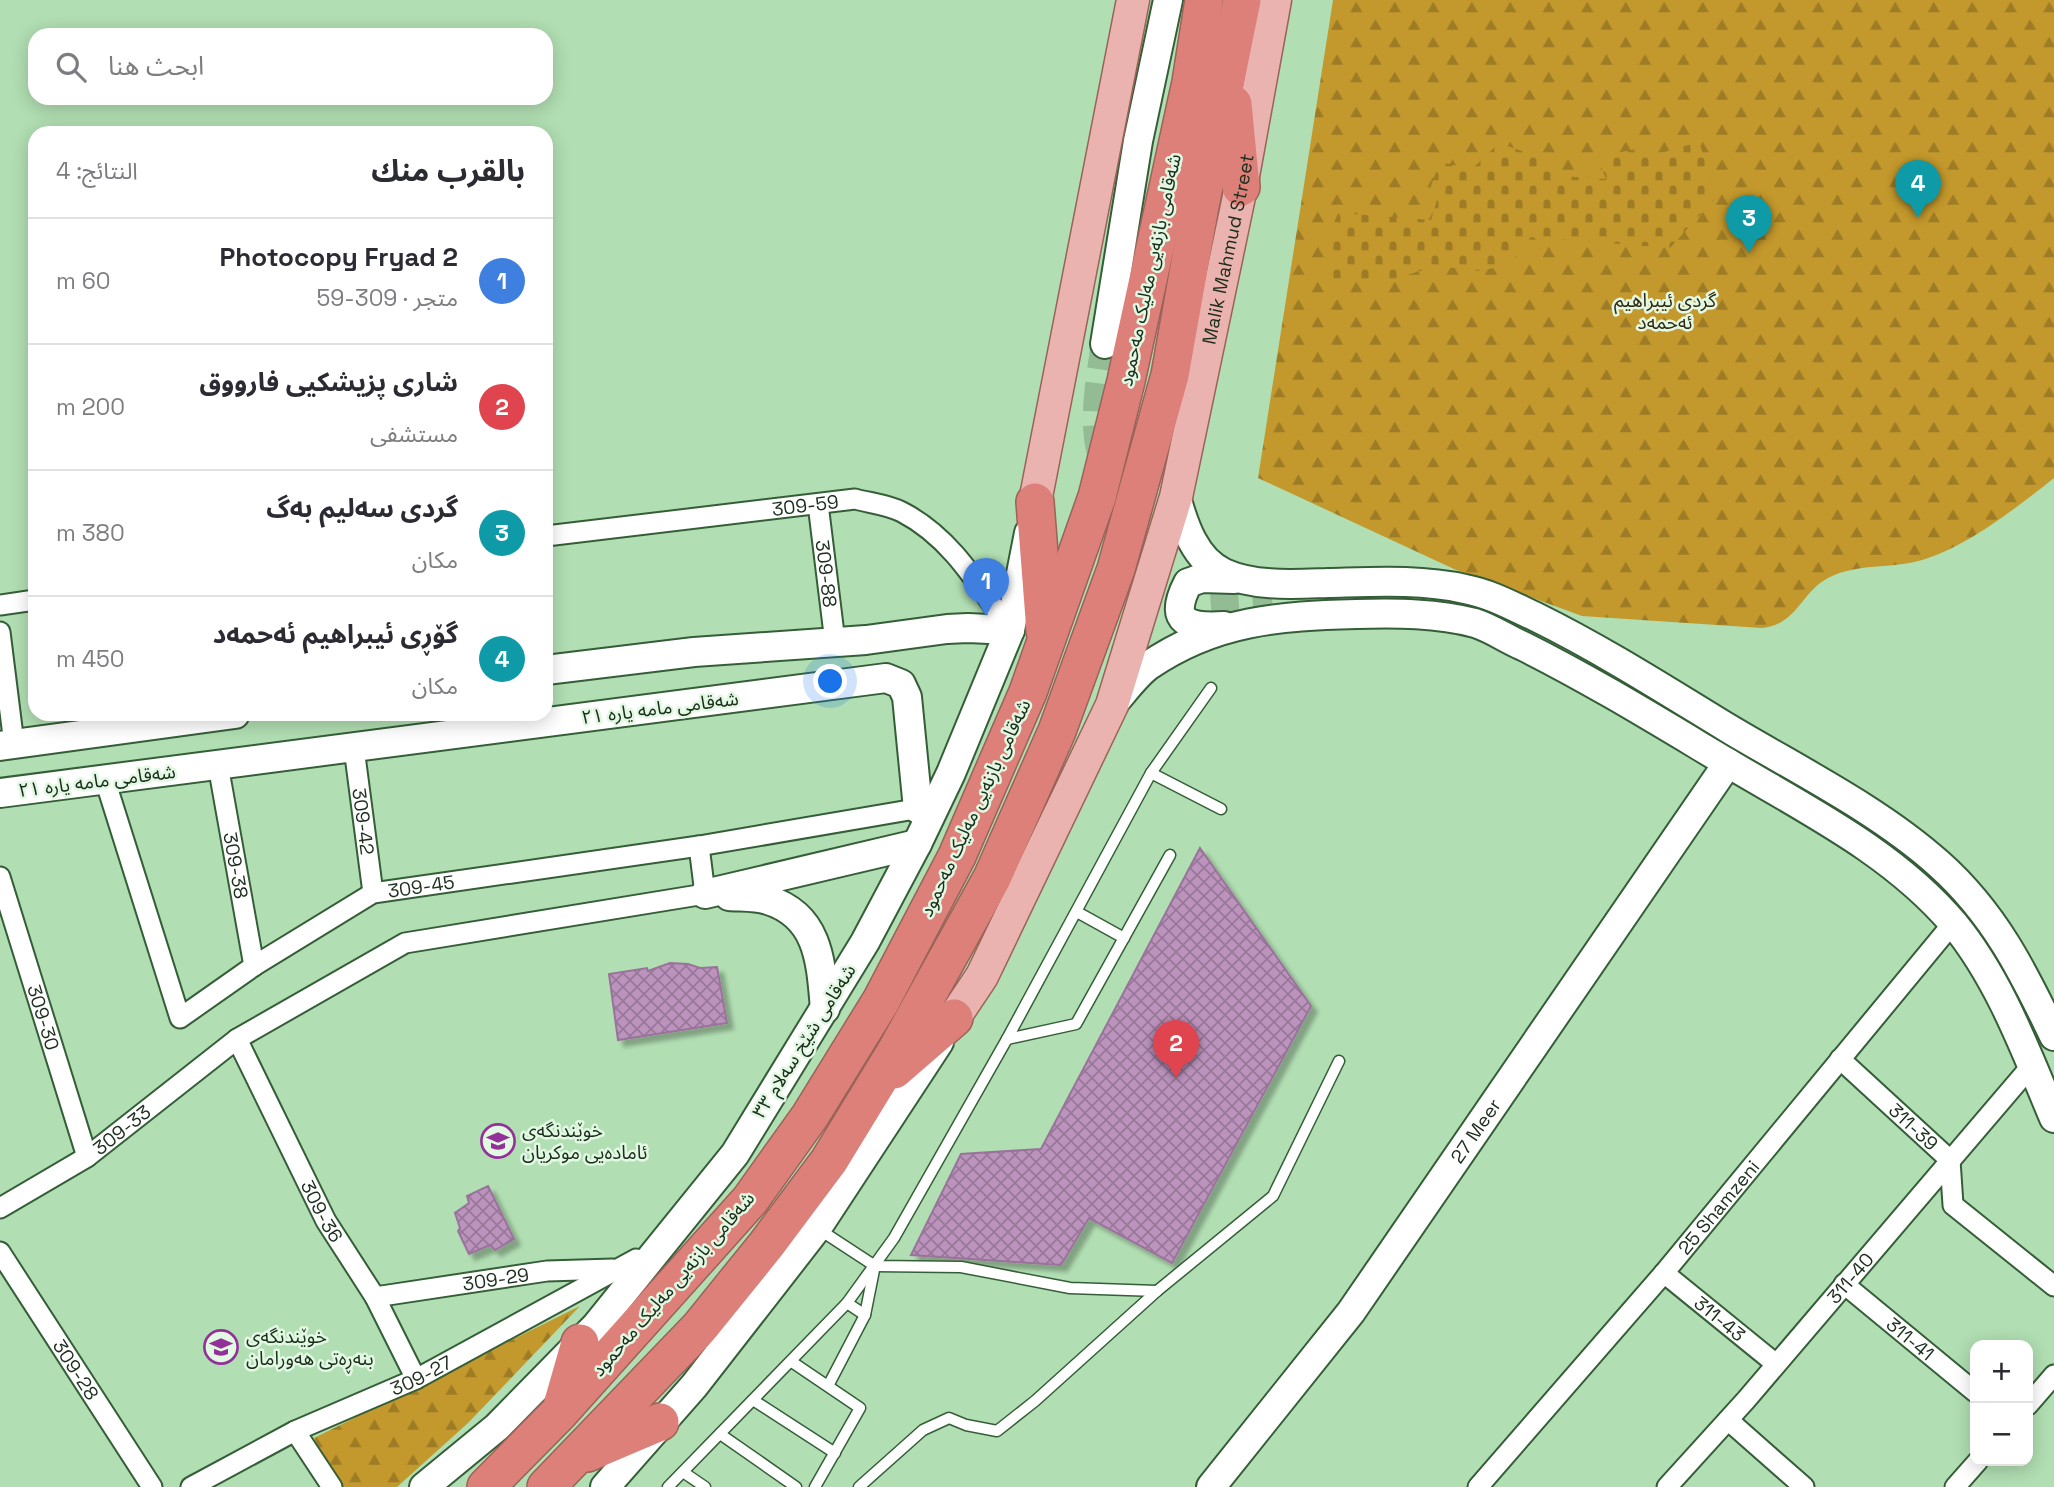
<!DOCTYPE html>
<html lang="ar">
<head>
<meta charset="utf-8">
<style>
  body { margin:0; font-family:"Space Grotesk","Noto Sans Arabic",sans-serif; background:#f2f2f3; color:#2b2b33; direction:rtl }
  .controls { position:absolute; right:21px; bottom:21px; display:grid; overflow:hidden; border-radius:14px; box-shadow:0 4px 18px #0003 }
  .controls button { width:63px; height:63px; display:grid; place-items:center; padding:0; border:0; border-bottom:2px solid #e1e1e2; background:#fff; color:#2b2b33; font:35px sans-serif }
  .you { position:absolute; left:831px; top:682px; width:24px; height:24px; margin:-18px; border:5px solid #fff; border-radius:50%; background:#1a73e8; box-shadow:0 0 0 10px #1a73e833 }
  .badge { display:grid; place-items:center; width:46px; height:46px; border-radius:50%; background:#923198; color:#fff; font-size:23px; font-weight:700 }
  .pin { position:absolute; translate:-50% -58px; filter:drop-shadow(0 2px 4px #0008) }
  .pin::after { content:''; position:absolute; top:37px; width:24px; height:21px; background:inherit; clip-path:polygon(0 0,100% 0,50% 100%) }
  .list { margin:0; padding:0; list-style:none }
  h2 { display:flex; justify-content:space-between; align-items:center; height:91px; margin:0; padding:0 28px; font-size:30px }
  h2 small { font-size:23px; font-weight:400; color:#7c7c81 }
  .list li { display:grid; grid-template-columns:46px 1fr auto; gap:21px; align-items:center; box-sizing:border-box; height:126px; padding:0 28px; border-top:2px solid #e1e1e2 }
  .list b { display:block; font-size:26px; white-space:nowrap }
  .list p { margin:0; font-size:23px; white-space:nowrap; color:#7c7c81 }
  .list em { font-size:23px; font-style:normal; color:#7c7c81 }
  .icon { flex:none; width:38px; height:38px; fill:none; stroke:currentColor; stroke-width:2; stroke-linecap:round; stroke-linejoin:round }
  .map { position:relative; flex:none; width:2054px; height:1487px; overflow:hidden; direction:ltr }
  .search { position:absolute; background:#fff; box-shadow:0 4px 18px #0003; left:28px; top:28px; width:525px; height:77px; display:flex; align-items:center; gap:18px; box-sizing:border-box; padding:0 24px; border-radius:21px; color:#7c7c81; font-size:26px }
  .panel { position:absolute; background:#fff; box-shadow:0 4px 18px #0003; left:28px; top:126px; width:525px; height:595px; border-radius:21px; direction:rtl }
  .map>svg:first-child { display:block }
  .forest { fill:url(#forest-firs) }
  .cemetery { fill:url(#cemetery-stones) }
  .building { fill:url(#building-cross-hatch); stroke:#9a729b; stroke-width:2; filter:url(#shadow) }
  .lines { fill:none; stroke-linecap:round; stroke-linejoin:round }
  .secondary-tunnel { stroke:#93bb94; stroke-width:28; stroke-dasharray:28 14; stroke-linecap:butt }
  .lane-casing { stroke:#355e38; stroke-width:13 }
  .street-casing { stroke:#355e38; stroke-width:23 }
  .secondary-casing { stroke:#355e38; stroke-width:32 }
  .primary-casing { stroke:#986358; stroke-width:35 }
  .highway-casing { stroke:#986358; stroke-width:40 }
  .lane { stroke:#fff; stroke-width:10 }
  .street { stroke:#fff; stroke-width:19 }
  .secondary { stroke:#fff; stroke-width:28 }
  .primary { stroke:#eab3af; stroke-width:32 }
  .highway { stroke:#dc8079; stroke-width:37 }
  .labels { text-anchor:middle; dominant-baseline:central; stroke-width:5; stroke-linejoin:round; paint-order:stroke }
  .street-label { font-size:19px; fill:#1b2d1c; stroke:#e2f8e2 }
  .park-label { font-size:19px; fill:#322812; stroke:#e2f8e2 }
  .poi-label { font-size:19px; fill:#1b2d1c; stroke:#e2f8e2; text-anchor:start }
</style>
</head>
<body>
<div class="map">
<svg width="2054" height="1487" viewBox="0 0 2054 1487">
  <defs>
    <pattern id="forest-firs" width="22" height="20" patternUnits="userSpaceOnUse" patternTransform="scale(1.75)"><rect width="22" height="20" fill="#c3982c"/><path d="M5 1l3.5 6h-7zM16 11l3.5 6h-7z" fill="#9e7c25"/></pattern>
    <pattern id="cemetery-stones" width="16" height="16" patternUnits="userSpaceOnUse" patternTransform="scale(1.75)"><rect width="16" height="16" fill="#c3982c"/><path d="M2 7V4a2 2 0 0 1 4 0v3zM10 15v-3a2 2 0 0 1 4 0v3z" fill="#9e7c25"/></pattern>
    <pattern id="building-cross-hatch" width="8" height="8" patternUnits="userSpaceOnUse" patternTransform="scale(1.75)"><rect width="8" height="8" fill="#bc93bd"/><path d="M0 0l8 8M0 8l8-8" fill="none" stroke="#987899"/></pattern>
    <filter id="shadow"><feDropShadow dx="6" dy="6" stdDeviation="2" flood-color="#0004"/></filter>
  </defs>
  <rect width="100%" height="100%" fill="#b1deb2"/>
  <g class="forest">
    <path d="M 1333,0 L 2054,0 L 2054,478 C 2019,506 1965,548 1922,560 C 1892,569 1856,563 1828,578 C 1800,593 1798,624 1762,628 L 1582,616 L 1454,569 L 1258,478 Z"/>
    <path d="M 580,1306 L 468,1423 L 397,1487 L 337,1487 L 314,1438 Z"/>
  </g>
  <path class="cemetery" d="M 1699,142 L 1717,196 L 1670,248 L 1531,237 L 1509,264 L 1481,271 L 1436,266 L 1384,282 L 1333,280 L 1324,248 L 1338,213 L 1431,220 L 1437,200 L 1431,186 L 1440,162 L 1472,169 L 1499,143 L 1533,155 L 1559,176 L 1606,179 L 1597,157 L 1636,149 L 1657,154 Z"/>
  <g class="building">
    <path d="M 1200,848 L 1311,1006 L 1172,1263 L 1089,1218 L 1061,1265 L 911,1255 L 961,1154 L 1041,1149 Z"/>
    <path d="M 670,963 L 688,964 L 700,968 L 717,967 L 727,1023 L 618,1040 L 609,974 L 647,968 L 648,971 Z"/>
    <path d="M 488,1186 L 514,1239 L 495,1250 L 490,1245 L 469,1254 L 458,1231 L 460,1228 L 455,1213 L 469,1203 L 467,1196 Z"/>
  </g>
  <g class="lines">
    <g class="secondary-tunnel">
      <path d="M 1101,453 C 1092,421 1100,377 1105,344"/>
      <path d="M 1121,522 L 1145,564 L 1165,583 L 1204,602 L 1272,598"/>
    </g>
    <g class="lane-casing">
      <g id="lane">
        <path d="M 1151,773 L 1221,809"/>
        <path d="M 1077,912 L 1124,938"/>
        <path d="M 1007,1039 L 1076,1024 L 1170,855"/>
        <path d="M 820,1230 L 875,1266 L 961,1267 L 1070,1288 L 1157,1291"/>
        <path d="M 847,1303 L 865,1315"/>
        <path d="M 792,1362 L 860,1408 L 815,1487"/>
        <path d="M 828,1386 L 865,1315 L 874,1270"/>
        <path d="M 753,1400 L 835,1453"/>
        <path d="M 720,1434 L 796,1487"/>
        <path d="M 683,1472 L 705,1487"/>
        <path d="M 668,1487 L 847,1303 L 894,1238 L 1007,1039 L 1151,773 L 1211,688"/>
        <path d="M 859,1487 L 923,1430 L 949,1418 L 966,1425 L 997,1431 L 1035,1401 L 1157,1291 L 1273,1196 L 1339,1061"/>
      </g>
    </g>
    <g class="street-casing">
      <g id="street">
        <path id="s1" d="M 818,504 L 835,642"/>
        <path id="s2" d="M 546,536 L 855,499 C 870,503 889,505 902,512 C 952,538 978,585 1010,630"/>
        <path d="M 0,605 L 35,600"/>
        <path d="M 0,632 L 14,744"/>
        <path id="s3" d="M 354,748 L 373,893"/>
        <path id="s4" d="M 218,765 L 254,966"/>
        <path id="s5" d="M 105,780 L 180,1018 L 254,966 L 373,893 L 699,846 L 927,807"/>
        <path id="s6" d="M 0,877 L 87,1157"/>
        <path id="s7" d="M 237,1039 L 326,1221 L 375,1297 L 416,1379"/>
        <path id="s8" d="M 1840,1059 L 1950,1160 L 1953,1205 L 2054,1286"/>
        <path id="s9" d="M 0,1208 L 87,1157 L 237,1039 L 405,943 L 705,894 L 699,846"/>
        <path id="s10" d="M 0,1252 L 152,1487"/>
        <path id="s11" d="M 1664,1273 L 1776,1364"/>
        <path id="s12" d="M 1844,1284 L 1975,1392"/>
        <path id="s13" d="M 375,1297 L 547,1271 L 613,1269"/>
        <path d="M 2028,1405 L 2054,1375"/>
        <path d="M 1728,1420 L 1804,1487"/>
        <path d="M 295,1431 L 332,1487"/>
        <path id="s14" d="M 191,1487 L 295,1431 L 416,1379 L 636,1259 L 647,1262"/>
        <path id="s15" d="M 1478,1487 L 1664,1273 L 1953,923"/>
        <path id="s16" d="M 1667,1487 L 1746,1400 L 2032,1065"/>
        <path d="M 1955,1487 L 1978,1461"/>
      </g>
    </g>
    <g class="secondary-casing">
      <g id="secondary">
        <path d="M 1105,344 L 1138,141 L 1168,0"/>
        <path d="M 1176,497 C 1184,525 1195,560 1224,573 C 1255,587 1295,584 1328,583 C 1373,582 1420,579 1465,589 C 1491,594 1512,606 1536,617 C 1603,650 1667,691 1731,730 C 1800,771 1880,811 1939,864 C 1994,913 2023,971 2054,1036"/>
        <path d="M 1224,626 C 1189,628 1167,623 1188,583 L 1202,578 L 1234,579"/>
        <path d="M 546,670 L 694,652 L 866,640 L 947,629 L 968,628 L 1010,630"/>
        <path d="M 1112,705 C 1123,693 1135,676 1148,666 C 1215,620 1280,616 1357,614 C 1396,613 1437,613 1475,623 C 1491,628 1507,639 1523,646 C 1593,681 1661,723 1728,763 C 1807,810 1894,853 1954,924 C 2000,980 2026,1052 2054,1118"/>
        <path d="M 0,746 L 235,714"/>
        <path d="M 0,793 L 886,678 L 901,684 L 907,697 L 918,809"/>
        <path d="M 705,894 L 917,844"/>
        <path d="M 729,896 C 741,897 756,896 768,900 C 820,916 821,964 825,1009"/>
        <path d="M 424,1487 L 497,1427 L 596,1326 L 735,1154 L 865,942 L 917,844 L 951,773 L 1010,630 L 1029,533"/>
        <path d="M 605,1487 L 694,1386 L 817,1228 L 939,1042"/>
        <path id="s17" d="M 1211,1487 L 1351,1312 L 1728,763"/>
      </g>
    </g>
    <g class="primary-casing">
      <g id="primary">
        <path d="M 1035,502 L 1133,0"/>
        <path id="s18" d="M 954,1018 L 982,976 L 1112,705 L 1176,497 L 1241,187 L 1275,0"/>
      </g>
    </g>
    <g class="highway-casing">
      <g id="highway">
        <path d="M 1233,104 L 1241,187"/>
        <path d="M 1035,502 L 1045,631"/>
        <path d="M 894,1070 L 954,1018"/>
        <path d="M 563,1402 L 580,1343"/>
        <path d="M 587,1453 L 660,1422"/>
        <path d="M 486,1487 L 560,1412 L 750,1200 L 810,1116 L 881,1001 L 957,856 L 1028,692 L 1097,497 L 1126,381 L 1191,82 L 1204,0"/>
        <path d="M 546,1487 L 700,1327 L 767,1244 L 829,1161 L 895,1053 L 992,878 L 1057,731 L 1116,569 L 1170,375 L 1200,206 L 1242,0"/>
      </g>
    </g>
    <use href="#lane" class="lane"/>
    <use href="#street" class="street"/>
    <use href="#secondary" class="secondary"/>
    <use href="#primary" class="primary"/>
    <use href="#highway" class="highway"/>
  </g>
  <defs>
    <g id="school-ring" transform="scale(1.75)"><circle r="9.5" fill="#e2f8e2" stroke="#923198" stroke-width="1.5"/><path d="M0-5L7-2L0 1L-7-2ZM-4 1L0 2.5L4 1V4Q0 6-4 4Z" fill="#923198"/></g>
  </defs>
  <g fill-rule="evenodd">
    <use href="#school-ring" x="498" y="1141"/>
    <use href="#school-ring" x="221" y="1347"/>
  </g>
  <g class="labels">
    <g class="street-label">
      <text stroke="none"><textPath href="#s18" startOffset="822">Malik Mahmud Street</textPath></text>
      <text transform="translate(1150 270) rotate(-78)">شەقامی بازنەیی مەلیک مەحمود</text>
      <text stroke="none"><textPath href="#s2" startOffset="261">309-59</textPath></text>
      <text stroke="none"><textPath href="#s1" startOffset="70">309-88</textPath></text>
      <text transform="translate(660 708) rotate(-7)">شەقامی مامە یارە ٢١</text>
      <text transform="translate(97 781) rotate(-7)">شەقامی مامە یارە ٢١</text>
      <text transform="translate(975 808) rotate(-65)">شەقامی بازنەیی مەلیک مەحمود</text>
      <text stroke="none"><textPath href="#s3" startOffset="74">309-42</textPath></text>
      <text stroke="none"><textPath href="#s4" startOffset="102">309-38</textPath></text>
      <text stroke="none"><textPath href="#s5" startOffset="528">309-45</textPath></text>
      <text stroke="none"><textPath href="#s6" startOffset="147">309-30</textPath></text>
      <text transform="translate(804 1041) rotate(-58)">شەقامی شێخ سەلام ٣٣</text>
      <text stroke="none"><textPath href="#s8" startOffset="100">311-39</textPath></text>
      <text stroke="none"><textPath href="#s9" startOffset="145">309-33</textPath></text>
      <text stroke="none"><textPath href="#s17" startOffset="444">27 Meer</textPath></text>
      <text stroke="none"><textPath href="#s15" startOffset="369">25 Shamzeni</textPath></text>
      <text stroke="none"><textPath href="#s7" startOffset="192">309-36</textPath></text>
      <text stroke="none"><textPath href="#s16" startOffset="278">311-40</textPath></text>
      <text stroke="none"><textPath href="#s13" startOffset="122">309-29</textPath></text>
      <text transform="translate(673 1284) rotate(-49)">شەقامی بازنەیی مەلیک مەحمود</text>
      <text stroke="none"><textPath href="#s11" startOffset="72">311-43</textPath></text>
      <text stroke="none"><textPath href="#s12" startOffset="86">311-41</textPath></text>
      <text stroke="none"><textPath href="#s10" startOffset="140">309-28</textPath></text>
      <text stroke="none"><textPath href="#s14" startOffset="256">309-27</textPath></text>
    </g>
    <g class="park-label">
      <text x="1665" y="300">گردی ئیبراھیم<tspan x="1665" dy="22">ئەحمەد</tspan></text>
    </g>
    <g class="poi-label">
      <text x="522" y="1130">خوێندنگەی<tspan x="522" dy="22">ئامادەیی موکریان</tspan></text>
      <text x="246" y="1336">خوێندنگەی<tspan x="246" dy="22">بنەڕەتی هەورامان</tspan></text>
    </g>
  </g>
</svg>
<div class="controls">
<button>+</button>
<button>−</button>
</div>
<div class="you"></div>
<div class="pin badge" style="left:986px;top:616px;background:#3f7fe0">1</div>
<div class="pin badge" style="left:1176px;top:1078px;background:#e0444e">2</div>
<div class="pin badge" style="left:1749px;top:253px;background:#0f9aa8">3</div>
<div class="pin badge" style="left:1918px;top:218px;background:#0f9aa8">4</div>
<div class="search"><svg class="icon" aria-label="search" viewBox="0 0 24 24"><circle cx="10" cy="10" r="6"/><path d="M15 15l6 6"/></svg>ابحث هنا</div>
<section class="panel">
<h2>بالقرب منك<small>النتائج: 4</small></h2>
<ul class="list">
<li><span class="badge" style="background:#3f7fe0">1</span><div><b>Photocopy Fryad 2</b><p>متجر · 309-59</p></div><em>60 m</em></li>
<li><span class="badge" style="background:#e0444e">2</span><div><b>شاری پزیشکیی فارووق</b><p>مستشفى</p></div><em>200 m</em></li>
<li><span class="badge" style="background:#0f9aa8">3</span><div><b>گردی سەلیم بەگ</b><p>مكان</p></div><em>380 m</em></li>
<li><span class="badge" style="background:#0f9aa8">4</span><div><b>گۆڕی ئیبراھیم ئەحمەد</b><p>مكان</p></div><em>450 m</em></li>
</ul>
</section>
</div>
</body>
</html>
